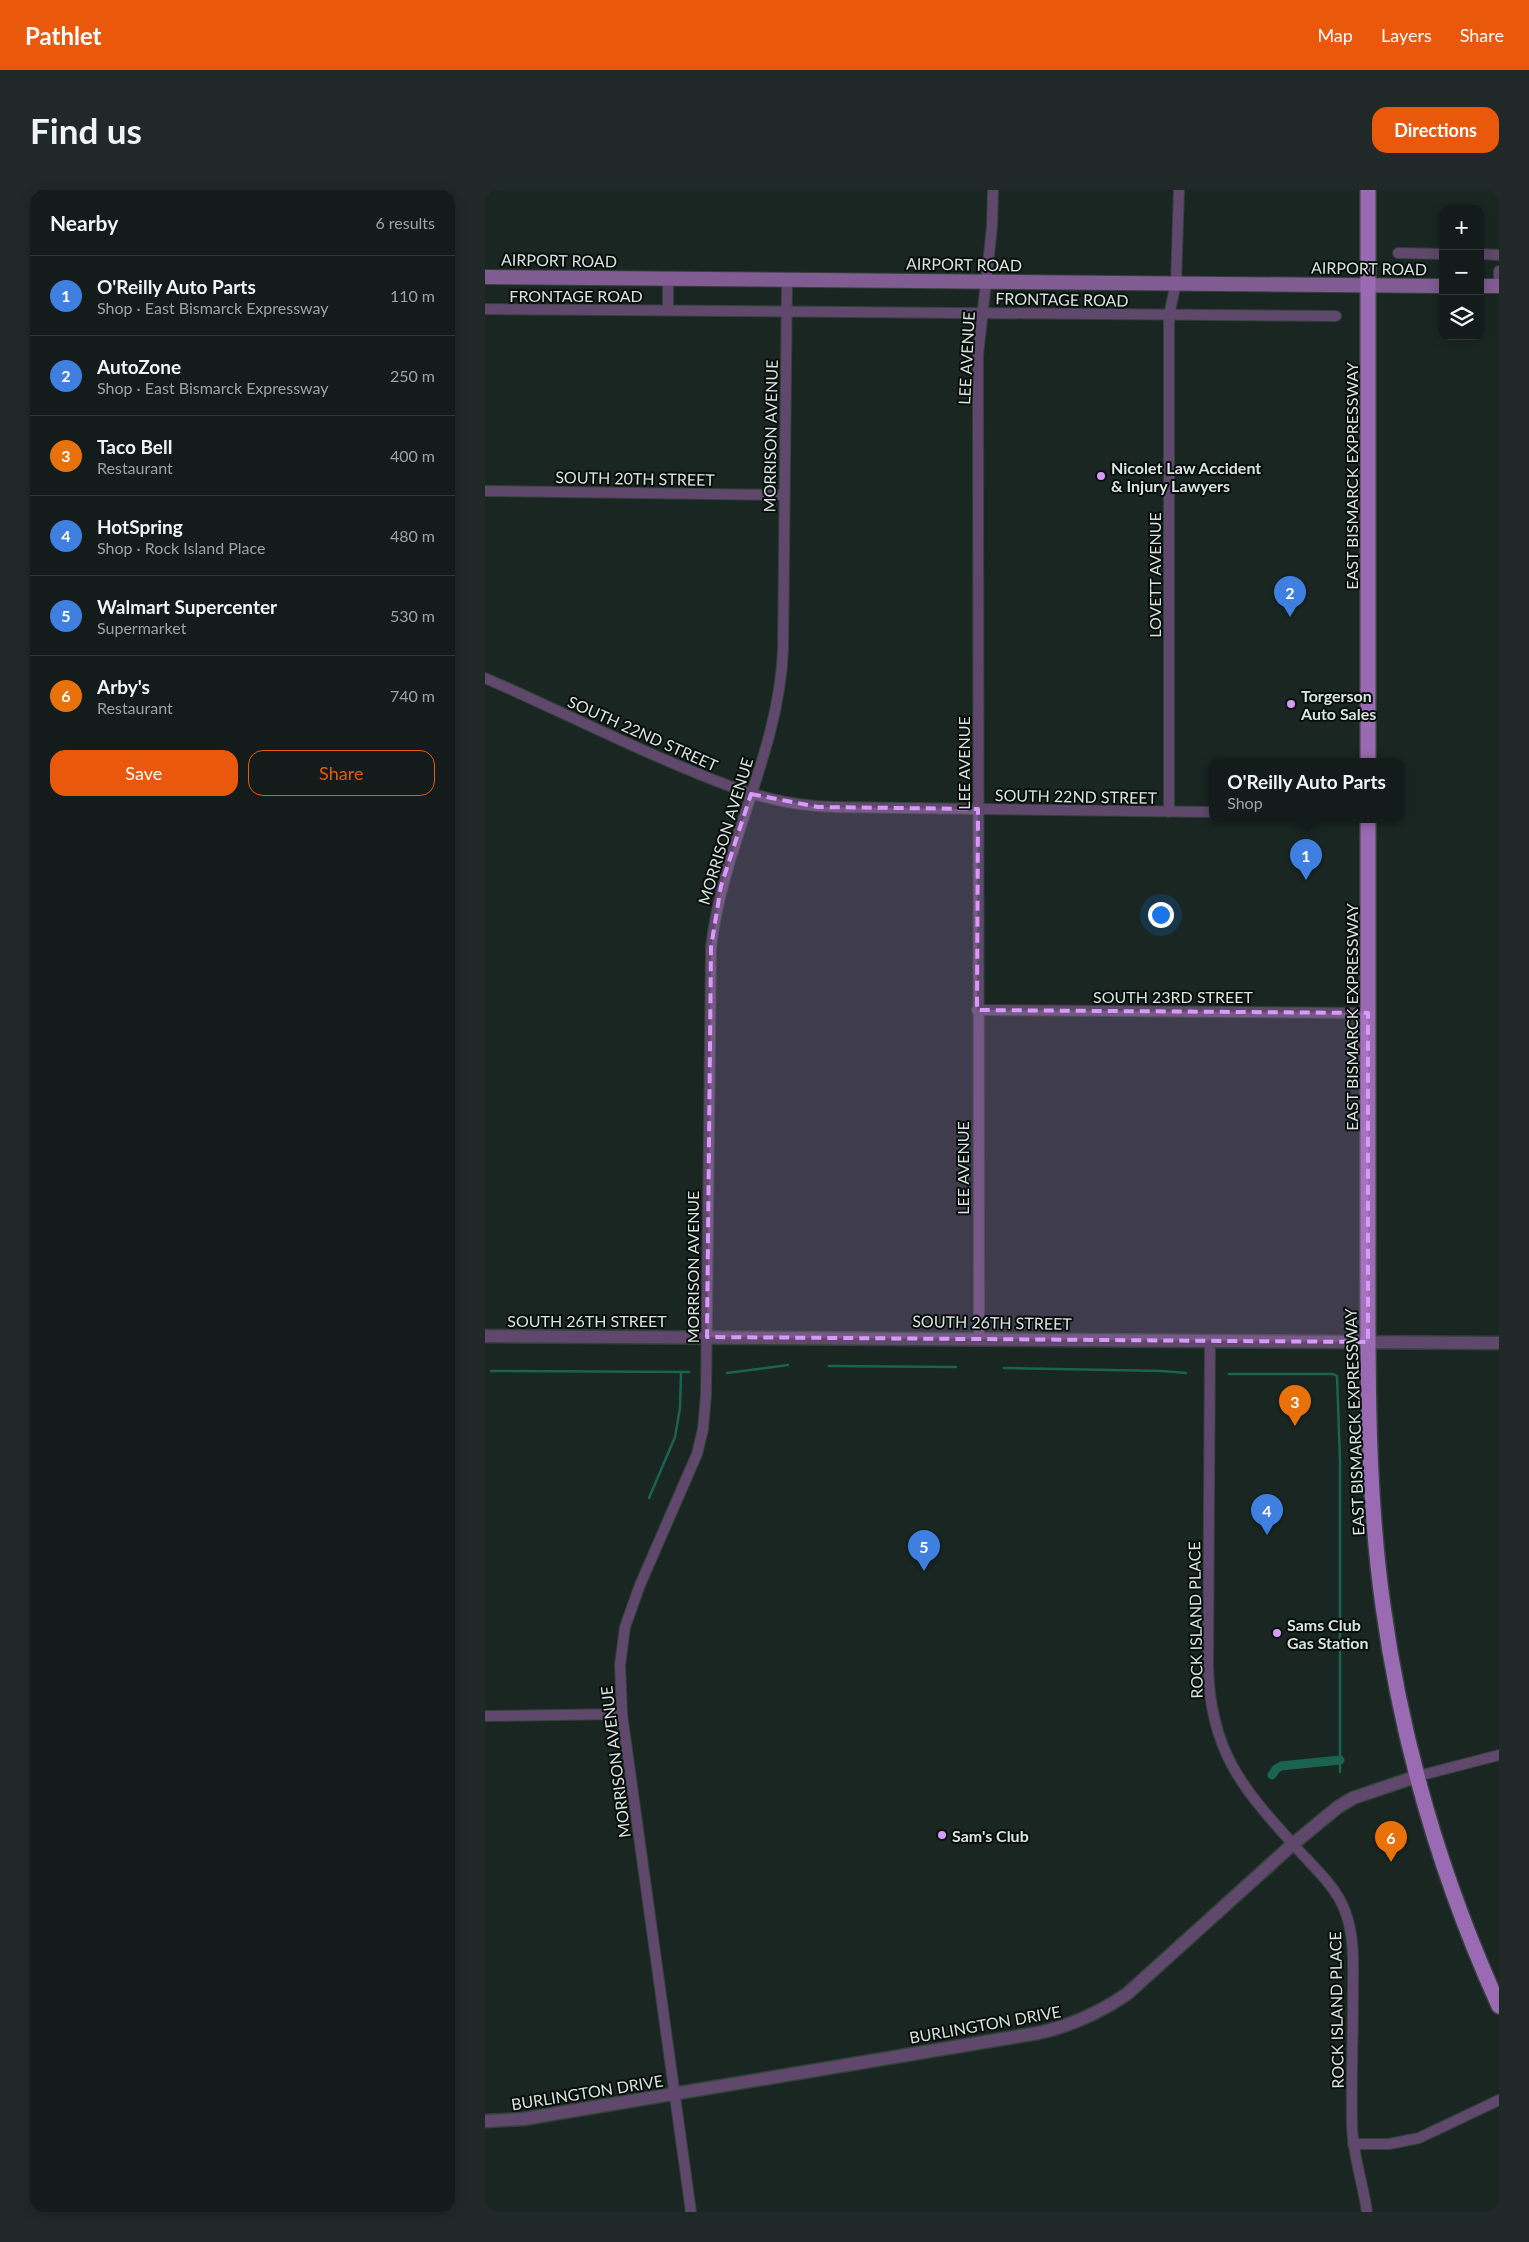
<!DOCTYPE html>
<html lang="en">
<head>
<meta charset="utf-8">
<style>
  body { margin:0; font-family:Lato,sans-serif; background:#202927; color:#f1f3f6 }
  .controls { position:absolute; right:15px; top:15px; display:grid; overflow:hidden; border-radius:10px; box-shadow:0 2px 12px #0003 }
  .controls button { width:45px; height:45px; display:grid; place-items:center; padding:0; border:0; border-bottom:1px solid #323a39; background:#131c1a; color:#f1f3f6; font:25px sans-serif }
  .you { position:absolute; left:675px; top:724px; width:18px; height:18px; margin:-12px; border:4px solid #fff; border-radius:50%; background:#1a73e8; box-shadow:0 0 0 8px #1a73e833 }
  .badge { display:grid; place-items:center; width:32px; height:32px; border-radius:50%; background:#ea580c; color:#fff; font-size:16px; font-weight:700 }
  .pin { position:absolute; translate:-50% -41px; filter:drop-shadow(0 1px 2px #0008) }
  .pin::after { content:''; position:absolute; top:26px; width:18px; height:15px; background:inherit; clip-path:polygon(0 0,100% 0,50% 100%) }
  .popup { position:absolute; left:724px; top:568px; width:195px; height:65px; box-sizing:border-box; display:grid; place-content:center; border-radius:10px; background:#131c1a; filter:drop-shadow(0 1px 4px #0005); font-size:16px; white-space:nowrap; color:#9da1a2 }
  .popup b { font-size:19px; color:#f1f3f6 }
  .popup::after { content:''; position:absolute; left:50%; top:100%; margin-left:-10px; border:10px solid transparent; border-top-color:#131c1a }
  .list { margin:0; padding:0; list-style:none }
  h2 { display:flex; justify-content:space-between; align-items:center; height:65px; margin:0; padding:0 20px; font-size:21px }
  h2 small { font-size:16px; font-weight:400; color:#9da1a2 }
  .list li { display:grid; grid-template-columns:32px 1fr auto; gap:15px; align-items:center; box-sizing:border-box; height:80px; padding:0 20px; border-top:1px solid #323a39 }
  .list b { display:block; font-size:19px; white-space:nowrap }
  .list p { margin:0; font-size:16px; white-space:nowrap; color:#9da1a2 }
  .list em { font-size:16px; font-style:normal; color:#9da1a2 }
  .actions { display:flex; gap:10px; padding:15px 20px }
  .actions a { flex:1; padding:11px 0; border:1px solid #ea580c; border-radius:15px; text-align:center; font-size:18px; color:#ea580c }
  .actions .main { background:#ea580c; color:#fff }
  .icon { flex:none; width:28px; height:28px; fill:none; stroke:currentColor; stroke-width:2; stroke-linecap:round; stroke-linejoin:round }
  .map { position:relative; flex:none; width:1014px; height:2022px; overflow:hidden; border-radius:15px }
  header { display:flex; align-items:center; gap:30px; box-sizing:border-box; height:70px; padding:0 25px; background:#ea580c; color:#fff }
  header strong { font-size:24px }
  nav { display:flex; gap:28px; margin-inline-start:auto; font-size:18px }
  .intro { display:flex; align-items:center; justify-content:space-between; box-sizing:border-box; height:120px; padding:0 30px }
  h1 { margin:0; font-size:35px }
  .button { padding:12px 22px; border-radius:15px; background:#ea580c; color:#fff; font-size:18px; font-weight:700 }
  main { display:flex; gap:30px; padding:0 30px }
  aside { flex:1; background:#131c1a; border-radius:15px; box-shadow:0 2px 12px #0003 }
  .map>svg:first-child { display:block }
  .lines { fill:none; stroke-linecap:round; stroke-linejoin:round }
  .stream { stroke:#1a634f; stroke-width:2.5 }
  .canal { stroke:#1a634f; stroke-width:9 }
  .minor-casing { stroke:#34403c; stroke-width:12 }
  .tertiary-casing { stroke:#34403c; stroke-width:15 }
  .secondary-casing { stroke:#34403c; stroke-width:16 }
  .primary-casing { stroke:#34403c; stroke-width:18 }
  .minor { stroke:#5f486b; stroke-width:10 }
  .tertiary { stroke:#5f486b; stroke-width:12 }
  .secondary { stroke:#805c93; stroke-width:14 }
  .primary { stroke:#9a6ab2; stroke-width:15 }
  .marked { fill:#d89af8; fill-opacity:0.2; stroke:#d89af8; stroke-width:4; stroke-dasharray:10 6; stroke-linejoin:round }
  .poi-dot { fill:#d89af8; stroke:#080e0c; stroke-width:2 }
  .labels { text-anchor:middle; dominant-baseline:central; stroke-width:4; stroke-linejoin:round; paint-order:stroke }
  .street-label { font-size:16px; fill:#d9e2df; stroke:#080e0c }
  .poi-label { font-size:16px; font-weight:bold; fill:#d9e2df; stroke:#080e0c; text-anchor:start }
</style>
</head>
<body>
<header>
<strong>Pathlet</strong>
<nav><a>Map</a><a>Layers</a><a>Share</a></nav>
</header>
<div class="intro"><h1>Find us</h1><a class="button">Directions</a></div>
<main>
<aside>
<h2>Nearby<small>6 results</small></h2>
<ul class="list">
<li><span class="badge" style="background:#3f7fe0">1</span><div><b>O'Reilly Auto Parts</b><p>Shop · East Bismarck Expressway</p></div><em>110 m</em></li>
<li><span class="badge" style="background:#3f7fe0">2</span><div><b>AutoZone</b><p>Shop · East Bismarck Expressway</p></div><em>250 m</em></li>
<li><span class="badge" style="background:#e8710a">3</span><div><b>Taco Bell</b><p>Restaurant</p></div><em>400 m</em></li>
<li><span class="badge" style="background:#3f7fe0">4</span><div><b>HotSpring</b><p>Shop · Rock Island Place</p></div><em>480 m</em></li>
<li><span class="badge" style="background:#3f7fe0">5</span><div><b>Walmart Supercenter</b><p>Supermarket</p></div><em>530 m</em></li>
<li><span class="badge" style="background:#e8710a">6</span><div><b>Arby's</b><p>Restaurant</p></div><em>740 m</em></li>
</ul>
<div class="actions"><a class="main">Save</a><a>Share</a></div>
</aside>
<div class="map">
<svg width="1014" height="2022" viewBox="0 0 1014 2022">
  <rect width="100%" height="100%" fill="#192622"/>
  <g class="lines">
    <g class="stream">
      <path d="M 344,1176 L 471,1177"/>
      <path d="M 519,1178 L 677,1181 L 701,1183"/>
      <path d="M 6,1181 L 204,1182"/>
      <path d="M 242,1183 L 303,1175"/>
      <path d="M 744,1184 L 848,1184 L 852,1186 L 855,1270 L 855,1582"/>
      <path d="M 164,1308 L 190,1247 L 195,1218 L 196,1182"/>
    </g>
    <path class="canal" d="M 787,1585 L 791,1579 L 796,1576 L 855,1570"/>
    <g class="minor-casing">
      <g id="minor">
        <path d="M 913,63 L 958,64"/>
        <path d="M 995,64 L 1014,65"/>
        <path d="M 1014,96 L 1014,81"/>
        <path d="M 0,119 L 851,126"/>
        <path d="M 183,120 L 183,89"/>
        <path d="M 0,301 L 299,305"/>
        <path d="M 0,488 C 60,514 118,543 178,569 C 237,594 283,615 349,617 L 727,622"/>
        <path d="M 684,622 L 684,125 L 691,93 L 694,0"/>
        <path d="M 492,820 L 883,823"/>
        <path d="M 494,1148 L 493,165 L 507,37 L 508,0"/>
        <path d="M 725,1151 L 723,1476 C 725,1565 761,1602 817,1664 C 833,1681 852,1699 860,1721 C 870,1747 868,1776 868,1803 C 868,1848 866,1892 867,1936 C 868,1966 878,1993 882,2022"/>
        <path d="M 0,1526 L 137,1524"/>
        <path d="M 933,1586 L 1014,1565"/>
        <path d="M 868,1954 L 904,1954 L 934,1948 L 1014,1910"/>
        <path d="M 206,2022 L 137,1524 L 135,1475 L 140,1437 L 155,1395 L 212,1264 L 218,1239 L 221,1205 L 226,757 C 238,654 294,563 298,460 L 302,90"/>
      </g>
    </g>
    <g class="tertiary-casing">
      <g id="tertiary">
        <path d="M 0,1146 L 1014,1153"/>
        <path d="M 0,1931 L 38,1929 L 553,1843 C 586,1836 614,1823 642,1804 L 808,1654 L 853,1617 L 868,1608 L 933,1586"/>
      </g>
    </g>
    <g class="secondary-casing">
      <g id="secondary">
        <path d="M 0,87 L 958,96"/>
        <path d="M 995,96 L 1014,96"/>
      </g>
    </g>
    <g class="primary-casing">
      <g id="primary">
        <path d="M 883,571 L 883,0"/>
        <path d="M 883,629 C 883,770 883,912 883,1053 C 883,1174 881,1295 898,1416 C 917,1554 957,1690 1014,1816"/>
      </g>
    </g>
    <use href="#minor" class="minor"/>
    <use href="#tertiary" class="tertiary"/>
    <use href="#secondary" class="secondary"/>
    <use href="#primary" class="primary"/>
  </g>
  <path class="marked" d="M 266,604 L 333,617 L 493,619 L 492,820 L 883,823 L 883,1152 L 222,1147 L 226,757 L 236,696 Z"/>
  <g class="poi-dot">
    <circle cx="616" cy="286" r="5"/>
    <circle cx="806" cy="514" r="5"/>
    <circle cx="792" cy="1443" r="5"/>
    <circle cx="457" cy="1645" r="5"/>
  </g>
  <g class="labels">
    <g class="street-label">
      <text transform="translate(74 70) rotate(1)">AIRPORT ROAD</text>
      <text transform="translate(479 74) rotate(1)">AIRPORT ROAD</text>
      <text transform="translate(884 78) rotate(1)">AIRPORT ROAD</text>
      <text x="91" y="105">FRONTAGE ROAD</text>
      <text transform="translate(577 109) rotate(1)">FRONTAGE ROAD</text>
      <text transform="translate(481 168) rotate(-87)">LEE AVENUE</text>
      <text transform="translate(285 246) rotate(-89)">MORRISON AVENUE</text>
      <text transform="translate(866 286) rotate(-90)">EAST BISMARCK EXPRESSWAY</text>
      <text transform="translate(150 288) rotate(1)">SOUTH 20TH STREET</text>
      <text transform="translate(669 385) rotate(-90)">LOVETT AVENUE</text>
      <text transform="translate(158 543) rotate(24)">SOUTH 22ND STREET</text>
      <text transform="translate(478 573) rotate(-90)">LEE AVENUE</text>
      <text transform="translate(591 606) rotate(1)">SOUTH 22ND STREET</text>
      <text transform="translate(240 641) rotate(-73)">MORRISON AVENUE</text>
      <text x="688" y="806">SOUTH 23RD STREET</text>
      <text transform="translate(866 827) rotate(-90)">EAST BISMARCK EXPRESSWAY</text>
      <text transform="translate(477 978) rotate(-90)">LEE AVENUE</text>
      <text transform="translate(207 1077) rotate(-90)">MORRISON AVENUE</text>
      <text x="102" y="1130">SOUTH 26TH STREET</text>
      <text transform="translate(507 1132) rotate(1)">SOUTH 26TH STREET</text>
      <text transform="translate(869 1232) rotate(-92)">EAST BISMARCK EXPRESSWAY</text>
      <text transform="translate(710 1430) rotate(-91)">ROCK ISLAND PLACE</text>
      <text transform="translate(130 1572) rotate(-97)">MORRISON AVENUE</text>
      <text transform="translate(851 1820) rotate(-91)">ROCK ISLAND PLACE</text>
      <text transform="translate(500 1834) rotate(-10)">BURLINGTON DRIVE</text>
      <text transform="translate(102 1902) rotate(-9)">BURLINGTON DRIVE</text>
    </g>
    <g class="poi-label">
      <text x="626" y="277">Nicolet Law Accident<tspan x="626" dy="18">&amp; Injury Lawyers</tspan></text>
      <text x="816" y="505">Torgerson<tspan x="816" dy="18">Auto Sales</tspan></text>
      <text x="802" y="1434">Sams Club<tspan x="802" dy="18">Gas Station</tspan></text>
      <text x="467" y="1645">Sam's Club</text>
    </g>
  </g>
</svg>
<div class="controls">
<button>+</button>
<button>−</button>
<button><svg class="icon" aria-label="layers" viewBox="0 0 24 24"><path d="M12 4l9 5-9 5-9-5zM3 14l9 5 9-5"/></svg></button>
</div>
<div class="you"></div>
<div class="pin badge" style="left:821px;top:690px;background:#3f7fe0">1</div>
<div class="popup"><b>O'Reilly Auto Parts</b>Shop</div>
<div class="pin badge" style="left:805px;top:427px;background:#3f7fe0">2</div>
<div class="pin badge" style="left:810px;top:1236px;background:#e8710a">3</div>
<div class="pin badge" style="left:782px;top:1345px;background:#3f7fe0">4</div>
<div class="pin badge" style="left:439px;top:1381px;background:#3f7fe0">5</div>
<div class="pin badge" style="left:906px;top:1672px;background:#e8710a">6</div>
</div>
</main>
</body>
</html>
